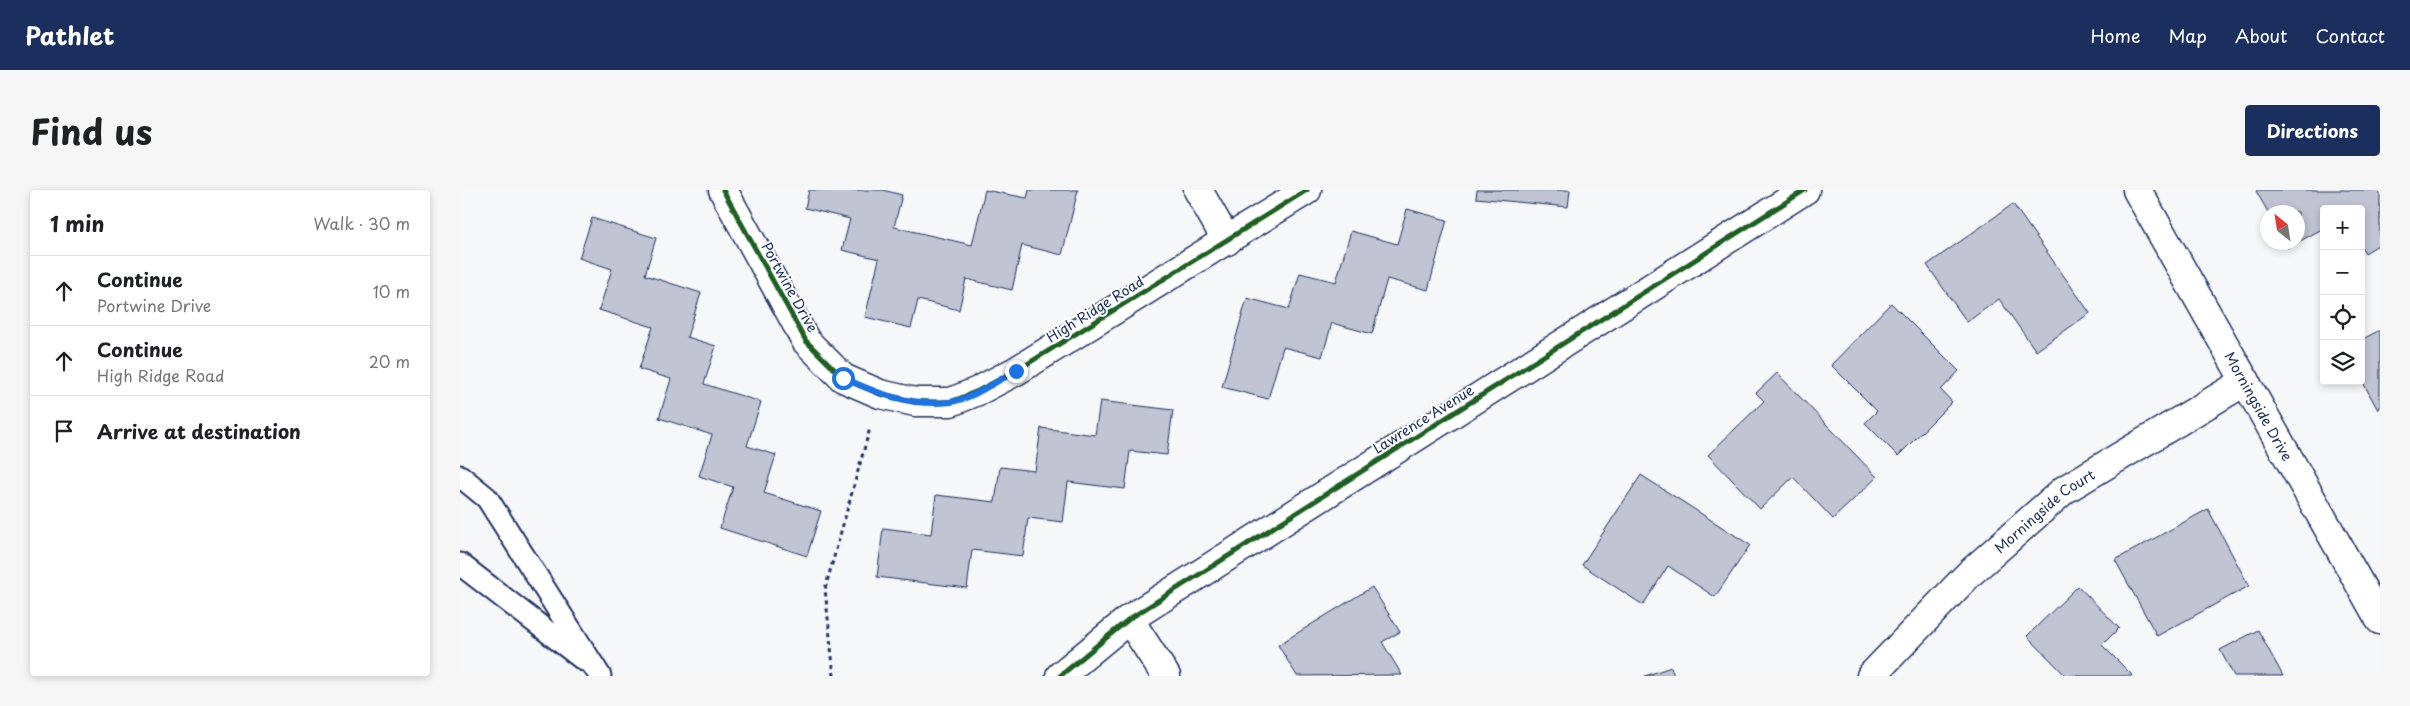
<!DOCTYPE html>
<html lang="en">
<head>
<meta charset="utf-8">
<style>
  body { margin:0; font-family:"Playpen Sans",sans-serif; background:#f6f6f6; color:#202124 }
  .controls { position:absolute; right:15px; top:15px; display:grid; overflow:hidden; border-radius:5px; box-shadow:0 2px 8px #0003 }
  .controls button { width:45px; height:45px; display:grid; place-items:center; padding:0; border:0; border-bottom:1px solid #e0e0e0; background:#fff; color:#202124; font:25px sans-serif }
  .compass { position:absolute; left:1800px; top:15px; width:45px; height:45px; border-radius:50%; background:#fff; box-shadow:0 2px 8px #0003; rotate:330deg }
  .stop { position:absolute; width:15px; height:15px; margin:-11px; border:4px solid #1a73e8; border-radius:50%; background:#fff }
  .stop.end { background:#1a73e8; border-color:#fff; box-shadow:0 1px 5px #0008 }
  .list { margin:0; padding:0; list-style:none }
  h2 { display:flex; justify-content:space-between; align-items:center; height:65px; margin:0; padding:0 20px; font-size:21px }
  h2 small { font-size:16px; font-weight:400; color:#757577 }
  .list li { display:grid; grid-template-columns:32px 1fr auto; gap:15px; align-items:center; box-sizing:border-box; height:70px; padding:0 20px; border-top:1px solid #e0e0e0 }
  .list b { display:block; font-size:19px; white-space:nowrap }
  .list p { margin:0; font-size:16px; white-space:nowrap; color:#757577 }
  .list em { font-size:16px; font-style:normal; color:#757577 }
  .icon { flex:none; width:28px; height:28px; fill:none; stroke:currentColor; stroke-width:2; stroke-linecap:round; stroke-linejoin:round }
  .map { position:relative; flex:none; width:1920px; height:486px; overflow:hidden; border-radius:5px }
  header { display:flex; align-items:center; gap:30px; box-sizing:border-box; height:70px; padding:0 25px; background:#1b2f5e; color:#fff }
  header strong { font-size:24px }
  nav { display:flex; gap:28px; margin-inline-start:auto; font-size:18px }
  .intro { display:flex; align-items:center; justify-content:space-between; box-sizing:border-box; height:120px; padding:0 30px }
  h1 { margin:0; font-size:35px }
  .button { padding:12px 22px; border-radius:5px; background:#1b2f5e; color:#fff; font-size:18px; font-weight:700 }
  main { display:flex; gap:30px; padding:0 30px }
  aside { flex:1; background:#fff; border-radius:5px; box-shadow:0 2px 8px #0003 }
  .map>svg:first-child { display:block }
  .building { fill:#c0c4d3; stroke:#1b2f5e }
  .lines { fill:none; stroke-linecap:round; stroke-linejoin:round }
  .service-casing { stroke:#1b2f5e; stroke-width:25 }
  .minor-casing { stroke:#1b2f5e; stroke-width:31 }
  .tertiary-casing { stroke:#1b2f5e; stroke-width:31 }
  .path { stroke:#1b2f5e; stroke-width:3; stroke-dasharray:4 4; stroke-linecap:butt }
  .service { stroke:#fff; stroke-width:21 }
  .minor { stroke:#fff; stroke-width:28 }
  .tertiary { stroke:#fff; stroke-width:28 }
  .cycleway-casing { stroke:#fff; stroke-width:8 }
  .cycleway { stroke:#1b5e20; stroke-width:5 }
  .route { stroke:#1a73e8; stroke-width:6 }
  .labels { text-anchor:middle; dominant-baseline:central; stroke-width:4; stroke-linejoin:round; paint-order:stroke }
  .street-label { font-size:14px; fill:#1b2f5e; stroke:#fff }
</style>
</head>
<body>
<header>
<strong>Pathlet</strong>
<nav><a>Home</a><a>Map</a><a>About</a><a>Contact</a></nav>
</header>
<div class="intro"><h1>Find us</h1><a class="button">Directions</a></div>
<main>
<aside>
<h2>1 min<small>Walk · 30 m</small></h2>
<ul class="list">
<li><svg class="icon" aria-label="ahead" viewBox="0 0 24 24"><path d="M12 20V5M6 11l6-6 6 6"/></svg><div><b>Continue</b><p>Portwine Drive</p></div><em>10 m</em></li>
<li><svg class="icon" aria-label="ahead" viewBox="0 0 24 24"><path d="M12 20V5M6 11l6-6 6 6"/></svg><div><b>Continue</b><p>High Ridge Road</p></div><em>20 m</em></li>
<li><svg class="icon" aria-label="arrive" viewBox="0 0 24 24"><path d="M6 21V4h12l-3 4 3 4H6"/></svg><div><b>Arrive at destination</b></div></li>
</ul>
</aside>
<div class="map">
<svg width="1920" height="486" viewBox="0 0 1920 486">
  <rect width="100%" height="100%" fill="#f6f7f9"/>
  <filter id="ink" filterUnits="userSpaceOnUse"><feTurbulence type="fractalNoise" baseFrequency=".02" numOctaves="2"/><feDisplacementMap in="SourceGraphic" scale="10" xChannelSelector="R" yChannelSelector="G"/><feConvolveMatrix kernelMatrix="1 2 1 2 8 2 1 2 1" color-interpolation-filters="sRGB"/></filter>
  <g filter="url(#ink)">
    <g class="building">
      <path d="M 349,0 L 423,0 L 442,5 L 434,37 L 512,55 L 525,0 L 567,8 L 569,0 L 618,0 L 602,65 L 562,55 L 552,100 L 506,89 L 499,120 L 458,110 L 451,138 L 405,127 L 419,69 L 382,60 L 390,29 L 345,18 Z"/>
      <path d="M 1017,0 L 1110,0 L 1108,17 L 1016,8 Z"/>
      <path d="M 1798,0 L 1920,0 L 1920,54 L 1905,63 L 1901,56 L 1901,19 L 1864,19 L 1864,38 L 1827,58 L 1824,52 L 1838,52 L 1838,22 L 1808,22 L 1796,1 Z"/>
      <path d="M 1553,14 L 1630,123 L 1576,161 L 1539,109 L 1507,132 L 1467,75 Z"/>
      <path d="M 947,19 L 987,30 L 968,100 L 927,89 L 912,144 L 872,133 L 862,167 L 823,157 L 808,209 L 762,197 L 787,108 L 829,119 L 840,83 L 876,92 L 891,41 L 937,54 Z"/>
      <path d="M 132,28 L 196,48 L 185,85 L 241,103 L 227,147 L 256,156 L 244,194 L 301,212 L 287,256 L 316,265 L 304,303 L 361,321 L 347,366 L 260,338 L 273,297 L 239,286 L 252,245 L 199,228 L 211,189 L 179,179 L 193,137 L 139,120 L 152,79 L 119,68 Z"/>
      <path d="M 1431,113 L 1499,181 L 1481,200 L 1492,212 L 1438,266 L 1405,233 L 1417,221 L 1371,175 Z"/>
      <path d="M 1920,140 L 1920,218 L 1918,220 L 1901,189 L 1901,150 Z"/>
      <path d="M 1317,183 L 1417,287 L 1373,329 L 1333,287 L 1300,319 L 1248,265 L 1304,211 L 1296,203 Z"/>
      <path d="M 640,211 L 713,220 L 707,265 L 670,261 L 665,299 L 608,292 L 603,332 L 568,328 L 563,366 L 512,360 L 507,398 L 417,387 L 423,338 L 471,344 L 476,305 L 535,312 L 540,277 L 575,281 L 581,238 L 635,245 Z"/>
      <path d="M 1181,285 L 1290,355 L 1255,407 L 1208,376 L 1183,415 L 1122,375 Z"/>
      <path d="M 1748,319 L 1789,396 L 1697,446 L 1655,370 Z"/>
      <path d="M 1618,396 L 1659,438 L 1642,455 L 1673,486 L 1606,486 L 1567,446 Z"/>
      <path d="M 912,397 L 940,442 L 922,452 L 942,485 L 837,486 L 818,455 Z"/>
      <path d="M 1798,440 L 1823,486 L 1774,486 L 1760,460 Z"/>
      <path d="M 1211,477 L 1214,486 L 1185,486 Z"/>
    </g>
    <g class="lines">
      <g class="service-casing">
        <g id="service">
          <path d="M 0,286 L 27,308 L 140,486"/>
          <path d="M 0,374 L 124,470"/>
        </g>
      </g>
      <g class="minor-casing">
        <g id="minor">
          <path d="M 263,0 L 346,151 L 383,188 L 420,204 L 455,212 L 491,212 L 518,201 L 556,181 L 847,0"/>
          <path d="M 738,0 L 767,51"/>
          <path id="s1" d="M 1677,0 L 1920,430"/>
          <path d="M 669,429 L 706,486"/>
          <path id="s2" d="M 1411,486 L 1509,384 L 1604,300 L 1786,191"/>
        </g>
      </g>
      <g class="tertiary-casing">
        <path id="tertiary" d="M 600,486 L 669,429 L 1345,0"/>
      </g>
      <path class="path" d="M 374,486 L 365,399 L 410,238"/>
      <use href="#service" class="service"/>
      <use href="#minor" class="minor"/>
      <use href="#tertiary" class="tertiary"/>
      <g class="cycleway-casing">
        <g id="cycleway">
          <path d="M 263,0 L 346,151 L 383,188 L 420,204 L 455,212 L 491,212 L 518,201 L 556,181 L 847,0"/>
          <path d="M 600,486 L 669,429 L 1345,0"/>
        </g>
      </g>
      <use href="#cycleway" class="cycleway"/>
    </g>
  </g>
  <g class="lines" filter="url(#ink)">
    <path class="route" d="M 383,188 C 417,203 452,217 490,212 C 513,209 536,191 556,181"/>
  </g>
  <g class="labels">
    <g class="street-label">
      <text transform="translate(330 97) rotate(61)">Portwine Drive</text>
      <text transform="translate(635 119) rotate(-32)">High Ridge Road</text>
      <text stroke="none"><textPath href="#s1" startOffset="248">Morningside Drive</textPath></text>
      <text transform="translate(963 229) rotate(-32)">Lawrence Avenue</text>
      <text stroke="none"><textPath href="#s2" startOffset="240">Morningside Court</textPath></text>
    </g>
  </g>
</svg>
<div class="controls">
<button>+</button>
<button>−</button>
<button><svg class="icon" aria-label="locate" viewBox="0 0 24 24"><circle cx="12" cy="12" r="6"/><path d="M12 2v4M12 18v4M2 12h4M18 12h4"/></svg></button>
<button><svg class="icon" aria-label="layers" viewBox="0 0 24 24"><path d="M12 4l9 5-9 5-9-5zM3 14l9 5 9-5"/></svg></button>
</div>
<svg class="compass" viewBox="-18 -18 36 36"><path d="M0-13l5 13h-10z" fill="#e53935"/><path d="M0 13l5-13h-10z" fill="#757577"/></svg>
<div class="stop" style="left:383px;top:188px"></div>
<div class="stop end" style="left:556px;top:181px"></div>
</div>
</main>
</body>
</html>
